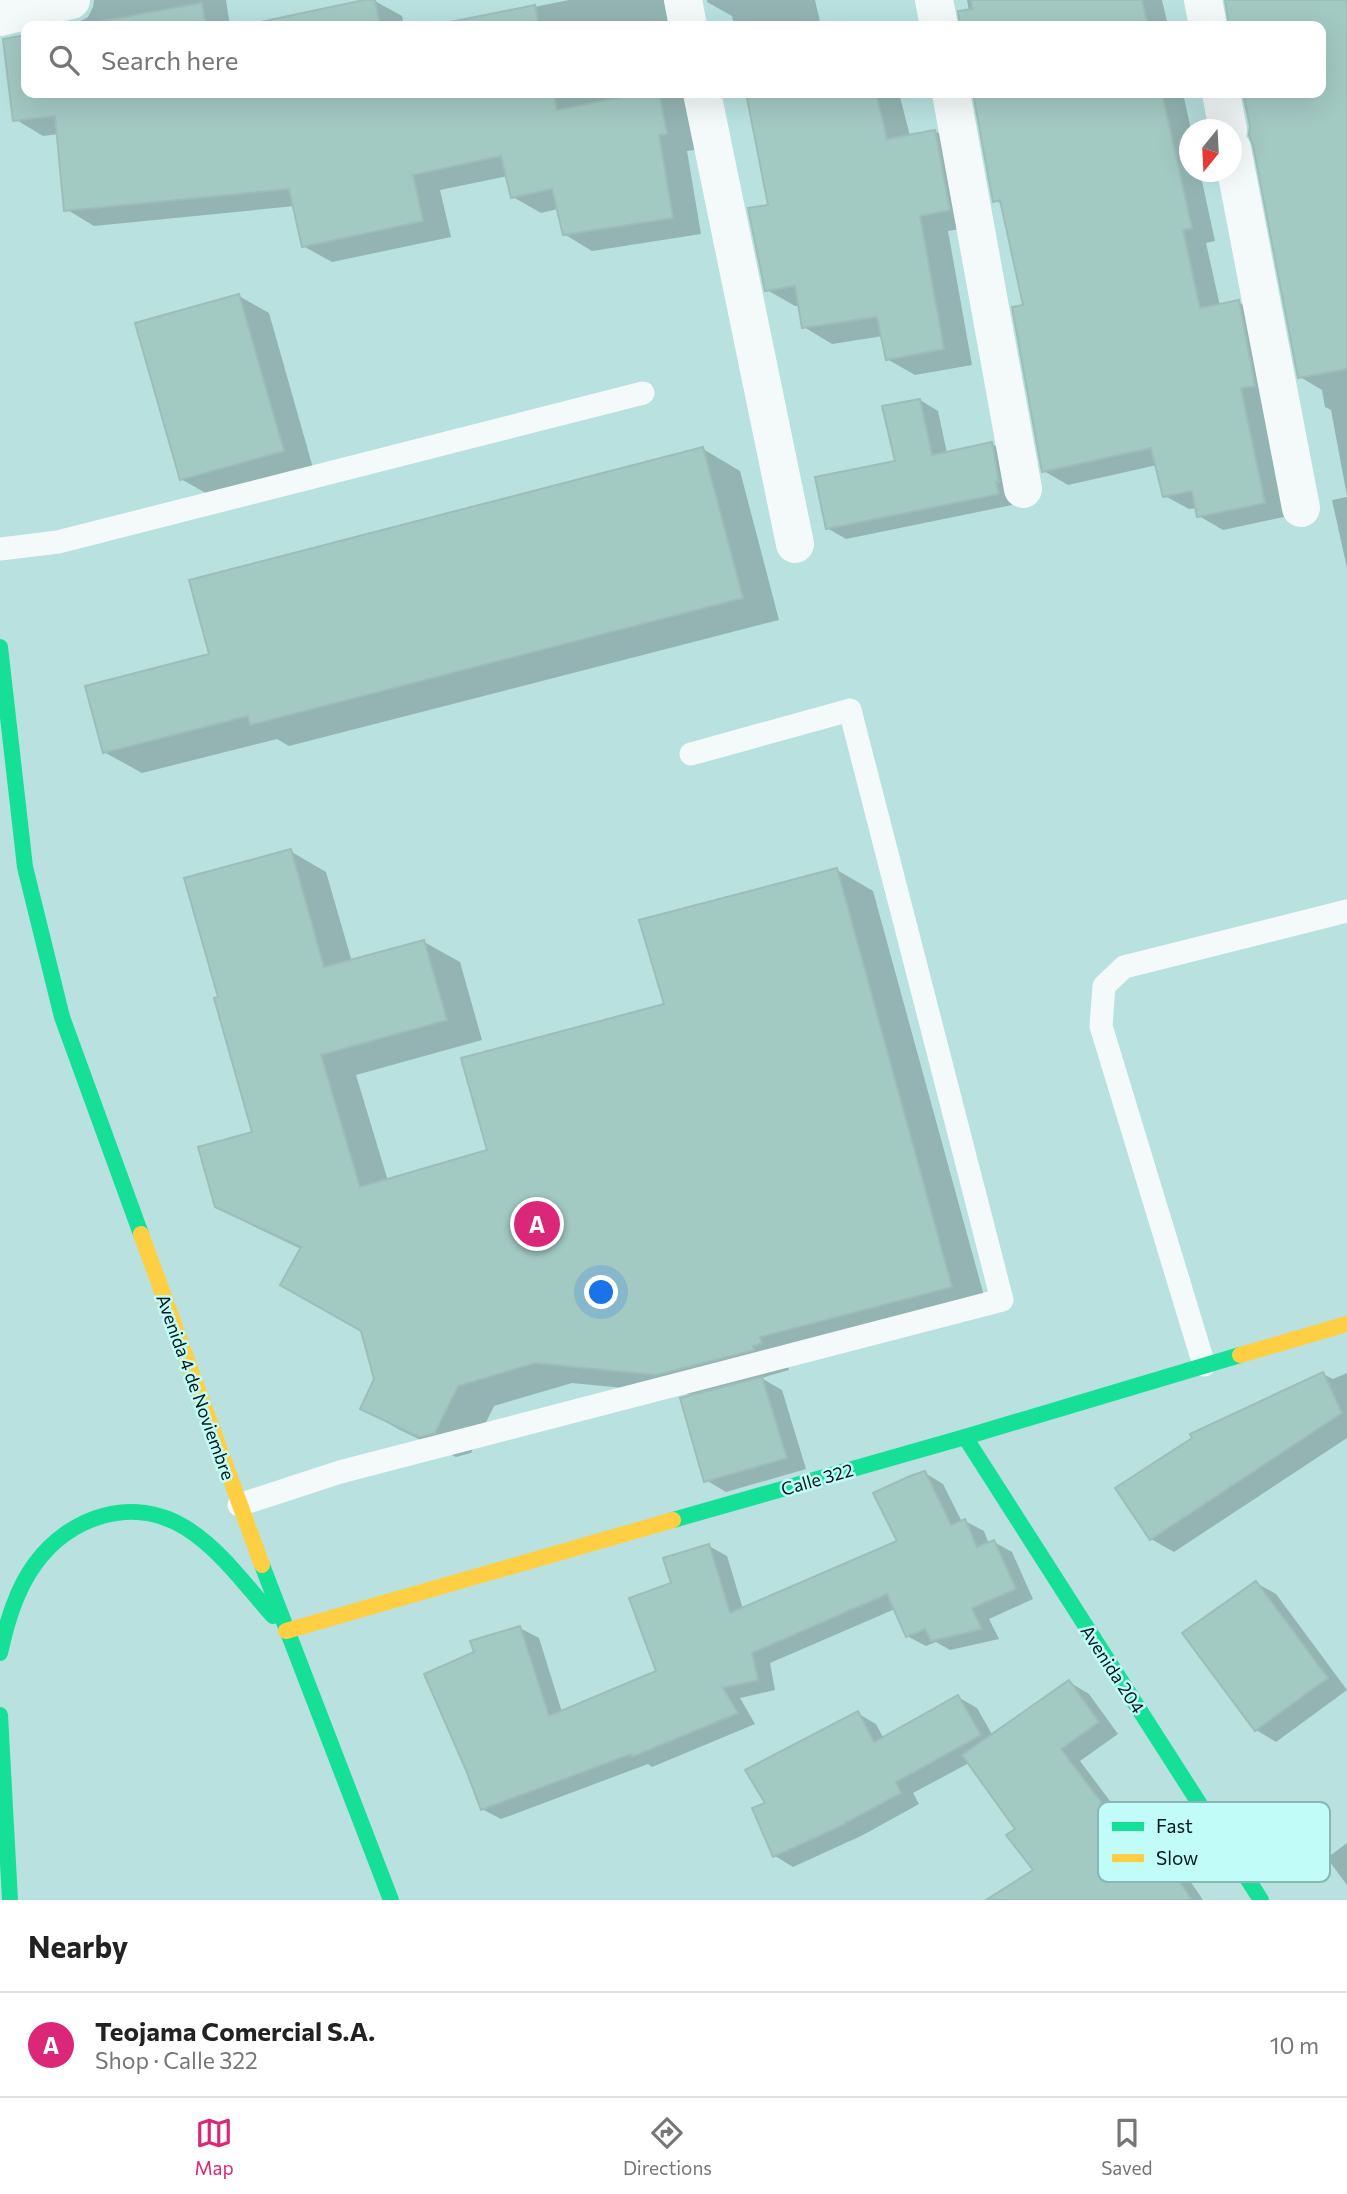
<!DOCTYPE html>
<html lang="en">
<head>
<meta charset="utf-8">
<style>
  body { margin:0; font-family:Commissioner,sans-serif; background:#f2f2f2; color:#222 }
  .compass { position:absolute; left:1179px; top:119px; width:63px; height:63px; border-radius:50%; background:#fff; box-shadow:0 7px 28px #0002; rotate:198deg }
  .you { position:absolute; left:602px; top:1293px; width:24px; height:24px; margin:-18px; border:5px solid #fff; border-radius:50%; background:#1a73e8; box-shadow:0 0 0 10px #1a73e833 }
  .badge { display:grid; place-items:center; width:46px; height:46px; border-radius:50%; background:#db2777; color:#fff; font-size:23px; font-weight:700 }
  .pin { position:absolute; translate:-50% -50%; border:4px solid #fff; box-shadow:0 2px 7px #0006 }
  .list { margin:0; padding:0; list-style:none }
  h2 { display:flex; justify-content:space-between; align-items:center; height:91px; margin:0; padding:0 28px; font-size:30px }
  h2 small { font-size:23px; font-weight:400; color:#767676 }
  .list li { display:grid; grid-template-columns:46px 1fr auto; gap:21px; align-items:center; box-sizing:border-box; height:105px; padding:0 28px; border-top:2px solid #e0e0e0 }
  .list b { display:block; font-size:26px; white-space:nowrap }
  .list p { margin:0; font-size:23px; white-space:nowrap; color:#767676 }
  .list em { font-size:23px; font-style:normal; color:#767676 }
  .icon { flex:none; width:38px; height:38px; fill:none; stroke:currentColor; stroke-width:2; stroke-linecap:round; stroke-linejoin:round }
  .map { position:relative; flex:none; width:1347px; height:1900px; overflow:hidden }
  .search { position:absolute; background:#fff; box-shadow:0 7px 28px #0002; left:21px; right:21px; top:21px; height:77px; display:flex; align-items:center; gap:18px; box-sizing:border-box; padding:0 24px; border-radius:14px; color:#767676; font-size:26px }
  .sheet { height:196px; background:#fff }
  nav { display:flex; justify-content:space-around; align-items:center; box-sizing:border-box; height:98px; border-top:2px solid #e0e0e0; background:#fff; font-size:19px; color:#767676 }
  nav a { display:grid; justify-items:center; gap:4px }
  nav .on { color:#db2777 }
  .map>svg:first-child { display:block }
  .shadow { fill:#0003 }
  .building { fill:#a3c9c3; stroke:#9ebdb8; stroke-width:2 }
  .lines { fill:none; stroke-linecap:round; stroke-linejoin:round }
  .lane { stroke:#f4fafa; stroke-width:23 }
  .street { stroke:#f4fafa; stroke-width:38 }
  .fast { stroke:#16e098; stroke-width:16 }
  .slow { stroke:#ffcf43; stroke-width:16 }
  .labels { text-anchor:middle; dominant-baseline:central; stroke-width:5; stroke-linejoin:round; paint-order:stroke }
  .street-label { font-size:18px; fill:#001919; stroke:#c2fcf9 }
  .key { fill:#c2fcf9; stroke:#88b8b6; stroke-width:2 }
  .key-label { font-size:19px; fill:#001919 }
</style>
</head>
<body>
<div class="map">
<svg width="1347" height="1900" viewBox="0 0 1347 1900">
  <rect width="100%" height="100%" fill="#b8e1df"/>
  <g class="shadow">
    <path d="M 94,0 L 226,0 L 230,26 L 63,26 L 77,23 L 88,17 L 93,7 Z"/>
    <path d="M 373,0 L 402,16 L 404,26 L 250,26 Z"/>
    <path d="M 569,0 L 696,0 L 690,26 L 439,26 Z"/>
    <path d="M 707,0 L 815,0 L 821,26 L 734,26 L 732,16 L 707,2 Z"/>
    <path d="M 967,0 L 1162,0 L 1168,26 L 961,26 L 960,13 L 969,11 Z"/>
    <path d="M 1227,0 L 1347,0 L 1347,496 L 1331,410 L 1325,407 L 1322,390 L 1300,377 L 1245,93 L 1321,93 L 1321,26 L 1231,26 Z"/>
    <path d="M 915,21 L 924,26 L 898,26 L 897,24 Z"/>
    <path d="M 26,35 L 26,93 L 683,93 L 695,150 L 687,151 L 701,234 L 592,251 L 564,234 L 558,209 L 541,213 L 513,197 L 508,176 L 440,190 L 451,237 L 332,262 L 303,246 L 295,206 L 94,226 L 66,209 L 59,134 L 43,136 L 15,119 L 5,41 Z"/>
    <path d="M 748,93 L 899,93 L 910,136 L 935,131 L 963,148 L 977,226 L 948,231 L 972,365 L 915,375 L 887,359 L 883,336 L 832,344 L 804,327 L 800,306 L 795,306 L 767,290 L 770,206 Z"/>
    <path d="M 975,93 L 1183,93 L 1191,130 L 1190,172 L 1200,172 L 1215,241 L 1206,243 L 1220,306 L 1238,302 L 1262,315 L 1288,516 L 1223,530 L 1199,516 L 1197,508 L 1189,509 L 1165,496 L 1157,465 L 1068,485 L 1044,471 L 1026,306 L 1003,205 L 995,200 Z"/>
    <path d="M 239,296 L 269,313 L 313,468 L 211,496 L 181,479 Z"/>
    <path d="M 920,400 L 938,411 L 947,453 L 992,444 L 1010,455 L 1017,504 L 846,539 L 827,528 L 897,462 Z"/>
    <path d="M 703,449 L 740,471 L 779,620 L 289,746 L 277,739 L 142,773 L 104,752 L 211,655 Z"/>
    <path d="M 1347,497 L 1347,568 L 1332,500 Z"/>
    <path d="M 290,851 L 326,872 L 352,962 L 424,942 L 460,962 L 482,1040 L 356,1075 L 388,1181 L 489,1151 L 666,1006 L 837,870 L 873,891 L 987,1307 L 788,1366 L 789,1370 L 761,1378 L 782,1390 L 806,1469 L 726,1492 L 706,1480 L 696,1395 L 572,1383 L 494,1406 L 471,1453 L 456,1457 L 398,1429 L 363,1408 L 376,1379 L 363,1331 L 301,1249 L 253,1226 L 217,1205 L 254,1133 L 220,998 Z"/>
    <path d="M 1347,1373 L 1347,1438 L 1174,1552 L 1151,1539 L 1323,1374 L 1333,1379 Z"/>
    <path d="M 925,1473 L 943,1484 L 962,1522 L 965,1521 L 984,1531 L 989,1544 L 994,1542 L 1012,1552 L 1033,1599 L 989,1619 L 999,1639 L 950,1650 L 936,1642 L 926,1646 L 907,1636 L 895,1609 L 770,1663 L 775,1690 L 740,1698 L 755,1724 L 652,1767 L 648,1764 L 501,1819 L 482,1809 L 476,1653 L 520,1628 L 539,1638 L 562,1712 L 658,1672 L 673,1584 L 709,1546 L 727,1556 L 743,1609 L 899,1541 Z"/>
    <path d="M 1256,1583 L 1276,1594 L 1347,1690 L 1276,1742 L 1256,1730 Z"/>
    <path d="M 1069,1682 L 1089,1694 L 1118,1734 L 1080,1761 L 1122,1817 L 1140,1805 L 1160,1817 L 1198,1876 L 1190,1881 L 1203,1900 L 989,1900 L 1036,1871 L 1017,1829 L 969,1763 L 913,1793 L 919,1804 L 863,1835 L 793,1867 L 775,1856 L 768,1803 L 857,1713 L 876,1724 L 884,1739 L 958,1697 L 977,1708 L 993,1736 Z"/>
    <path d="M 1347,1843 L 1347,1885 L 1327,1858 Z"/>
  </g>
  <g class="building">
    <path d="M 364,0 L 375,0 L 380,26 L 241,26 Z"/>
    <path d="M 971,0 L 1142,0 L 1148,26 L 960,26 L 958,11 L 972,9 Z"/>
    <path d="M 1225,0 L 1347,0 L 1347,369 L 1298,378 L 1253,145 L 1249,135 L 1250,126 L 1243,93 L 1321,93 L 1321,26 L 1229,26 Z"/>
    <path d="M 202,3 L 206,26 L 74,26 Z"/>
    <path d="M 535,5 L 539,26 L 430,26 Z"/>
    <path d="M 26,35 L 26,93 L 554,93 L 557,110 L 641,93 L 659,93 L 667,134 L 659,135 L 673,218 L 563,235 L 552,189 L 511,198 L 501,156 L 413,175 L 423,221 L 302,247 L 289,189 L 64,211 L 55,116 L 13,121 L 3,39 Z"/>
    <path d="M 746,93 L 876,93 L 887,139 L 935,130 L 950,210 L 920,216 L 944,349 L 886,360 L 877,317 L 802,328 L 795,286 L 765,291 L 748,208 L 768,205 Z"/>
    <path d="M 973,93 L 1162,93 L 1192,228 L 1183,230 L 1200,308 L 1239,300 L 1255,386 L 1241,388 L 1265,503 L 1197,517 L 1192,491 L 1163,497 L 1151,448 L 1042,472 L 1012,307 L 1023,305 L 1000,200 L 993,202 Z"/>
    <path d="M 239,294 L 284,451 L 180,480 L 135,323 Z"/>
    <path d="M 920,399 L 932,455 L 992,442 L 999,482 L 996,482 L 999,494 L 826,529 L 815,477 L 895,461 L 882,406 Z"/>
    <path d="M 703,447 L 743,598 L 250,725 L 248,716 L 103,753 L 85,686 L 209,654 L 189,580 Z"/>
    <path d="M 291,849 L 324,967 L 424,940 L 447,1020 L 321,1055 L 360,1187 L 487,1150 L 461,1058 L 664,1004 L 639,920 L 837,868 L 952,1287 L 760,1337 L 762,1343 L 753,1346 L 754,1350 L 656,1375 L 535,1363 L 458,1386 L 435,1433 L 419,1437 L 360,1409 L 374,1379 L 361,1331 L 280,1285 L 301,1247 L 215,1207 L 198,1147 L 252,1132 L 214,998 L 218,997 L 184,878 Z"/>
    <path d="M 1323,1372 L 1342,1413 L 1150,1540 L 1115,1488 L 1192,1438 L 1190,1434 Z"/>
    <path d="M 762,1377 L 787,1458 L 704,1482 L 680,1398 Z"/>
    <path d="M 925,1471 L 951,1525 L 965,1519 L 977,1547 L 994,1540 L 1016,1589 L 972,1608 L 982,1629 L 931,1641 L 925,1629 L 906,1637 L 887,1594 L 752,1653 L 758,1680 L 723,1688 L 738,1713 L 632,1757 L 631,1754 L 481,1810 L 466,1770 L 424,1674 L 474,1652 L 470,1641 L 520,1626 L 549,1716 L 656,1671 L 629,1598 L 671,1583 L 663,1558 L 709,1544 L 730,1613 L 897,1541 L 873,1493 L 910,1476 Z"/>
    <path d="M 1256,1581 L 1328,1678 L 1255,1731 L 1182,1633 Z"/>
    <path d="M 1069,1680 L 1099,1722 L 1061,1749 L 1114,1819 L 1140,1803 L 1179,1864 L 1171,1869 L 1192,1900 L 986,1900 L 1033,1870 L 1006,1835 L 1015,1829 L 962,1755 Z"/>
    <path d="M 958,1695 L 981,1735 L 896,1782 L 901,1793 L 845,1823 L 845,1824 L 773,1857 L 752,1808 L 765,1803 L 745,1770 L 858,1711 L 874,1742 Z"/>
  </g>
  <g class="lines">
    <g class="lane">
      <path d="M 0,549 L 58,542 L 643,393"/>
      <path d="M 1204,1365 L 1101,1026 L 1104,986 L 1124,967 L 1347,911"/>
      <path d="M 239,1505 L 340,1472 L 1002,1300 L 850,710 L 691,754"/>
    </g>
    <g class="street">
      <path d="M 683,0 L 688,26"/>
      <path d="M 934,0 L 939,26"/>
      <path d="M 1203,0 L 1208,26"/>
      <path d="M 0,17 L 71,0"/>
      <path d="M 702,93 L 795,544"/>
      <path d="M 951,93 L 1023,489"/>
      <path d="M 1221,93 L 1228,130"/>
      <path d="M 1232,149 L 1301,508"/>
    </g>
    <g class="fast">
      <path d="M 0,647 L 25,867 L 62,1017 L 141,1234"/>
      <path d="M 965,1437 L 1261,1900"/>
      <path d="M 673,1520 L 965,1437 L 1240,1355"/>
      <path d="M 262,1565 L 391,1900"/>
      <path d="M 0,1653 C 7,1622 16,1590 35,1564 C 70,1516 133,1495 186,1528 C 221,1550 246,1586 273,1616"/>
      <path d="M 0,1715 L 10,1900"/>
    </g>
    <g class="slow">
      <path d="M 141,1234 L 262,1565"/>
      <path d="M 1240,1355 L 1347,1324"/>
      <path d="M 286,1631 L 673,1520"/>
    </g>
  </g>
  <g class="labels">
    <g class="street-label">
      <text transform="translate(196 1387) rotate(70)">Avenida 4 de Noviembre</text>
      <text transform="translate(817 1479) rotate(-16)">Calle 322</text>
      <text transform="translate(1113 1669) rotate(57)">Avenida 204</text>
    </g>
  </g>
  <rect x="1098" y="1802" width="232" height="80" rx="10" class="key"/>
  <rect x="1112" y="1822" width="32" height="9" fill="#16e098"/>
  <rect x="1112" y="1854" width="32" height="8" fill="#ffcf43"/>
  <g class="key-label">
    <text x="1156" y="1833">Fast</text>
    <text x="1156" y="1865">Slow</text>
  </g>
</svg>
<svg class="compass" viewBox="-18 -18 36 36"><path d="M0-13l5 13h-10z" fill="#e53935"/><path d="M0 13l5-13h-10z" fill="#767676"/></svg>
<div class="you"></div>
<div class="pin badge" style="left:537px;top:1224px">A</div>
<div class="search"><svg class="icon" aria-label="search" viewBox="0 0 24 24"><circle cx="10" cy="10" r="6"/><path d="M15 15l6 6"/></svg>Search here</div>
</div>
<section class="sheet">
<h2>Nearby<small></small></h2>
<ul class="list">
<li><span class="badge">A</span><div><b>Teojama Comercial S.A.</b><p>Shop · Calle 322</p></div><em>10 m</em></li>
</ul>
</section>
<nav>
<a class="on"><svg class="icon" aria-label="map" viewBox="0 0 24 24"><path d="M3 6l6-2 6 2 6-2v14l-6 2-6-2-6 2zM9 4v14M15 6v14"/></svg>Map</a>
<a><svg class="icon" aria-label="directions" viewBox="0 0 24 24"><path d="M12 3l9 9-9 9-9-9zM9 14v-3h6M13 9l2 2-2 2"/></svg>Directions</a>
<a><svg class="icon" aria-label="saved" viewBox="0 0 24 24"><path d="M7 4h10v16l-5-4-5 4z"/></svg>Saved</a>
</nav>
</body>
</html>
